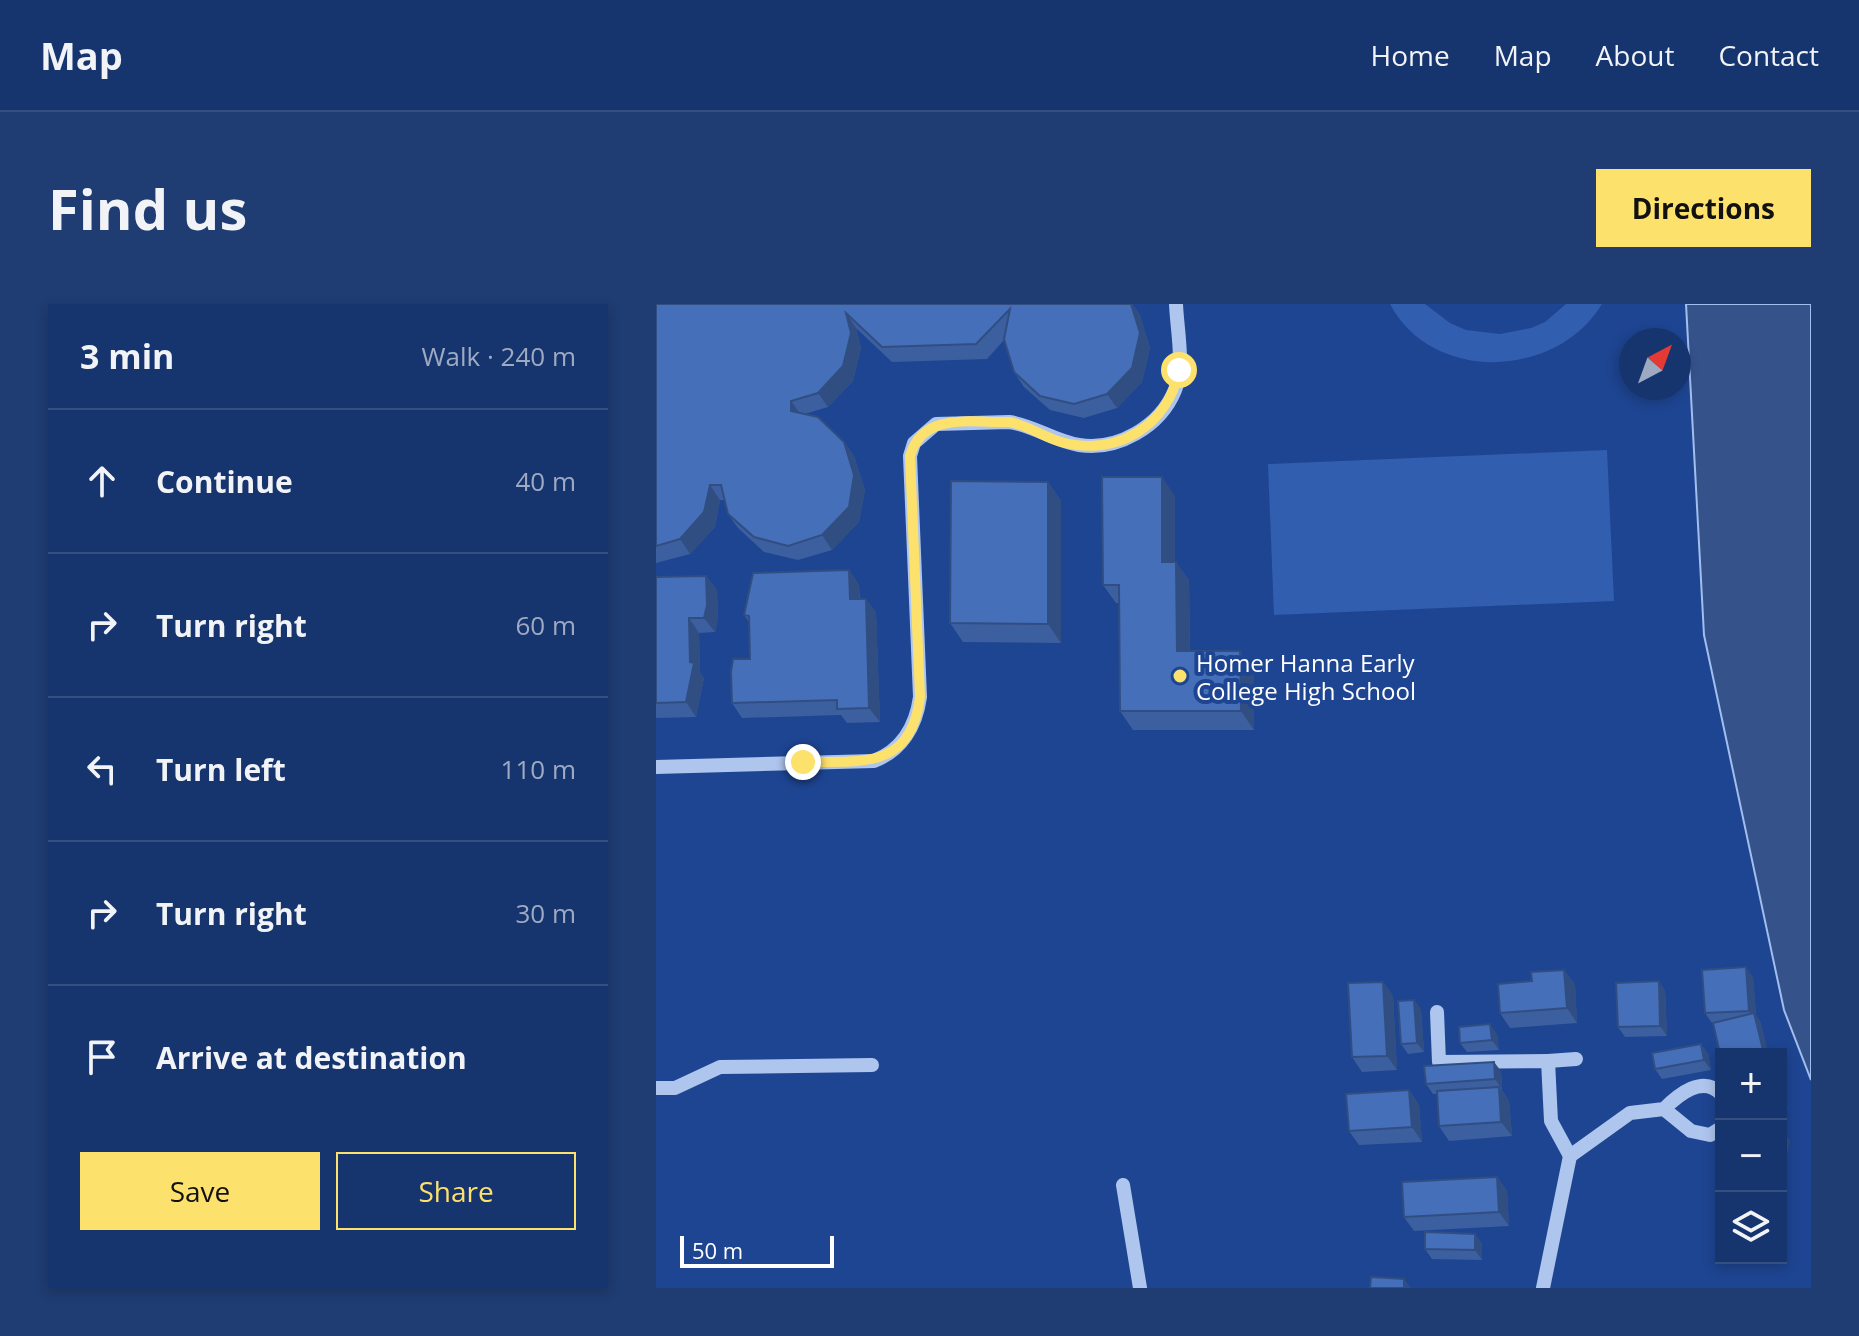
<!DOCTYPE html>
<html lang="en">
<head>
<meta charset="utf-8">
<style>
  body { margin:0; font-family:"Open Sans",sans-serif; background:#1f3c73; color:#f1f3f6 }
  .controls { position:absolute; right:24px; bottom:24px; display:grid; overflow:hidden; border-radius:0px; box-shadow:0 4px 12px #0003 }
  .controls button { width:72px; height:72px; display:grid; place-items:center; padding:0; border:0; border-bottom:2px solid #354f81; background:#16346e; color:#f1f3f6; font:40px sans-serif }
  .compass { position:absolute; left:963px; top:24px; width:72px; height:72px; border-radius:50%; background:#16346e; box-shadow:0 4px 12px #0003; rotate:41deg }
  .scale { position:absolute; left:24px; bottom:20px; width:154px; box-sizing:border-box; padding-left:8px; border:4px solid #fff; border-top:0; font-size:22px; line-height:28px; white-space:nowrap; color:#fff; -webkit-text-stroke:6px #1e4592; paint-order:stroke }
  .stop { position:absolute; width:24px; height:24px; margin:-18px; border:6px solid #fde16d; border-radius:50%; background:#fff }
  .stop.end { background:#fde16d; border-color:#fff; box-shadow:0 2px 8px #0008 }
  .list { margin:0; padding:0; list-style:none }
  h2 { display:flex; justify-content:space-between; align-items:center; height:104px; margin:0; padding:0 32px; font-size:34px }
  h2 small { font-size:26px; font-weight:400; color:#9eaac2 }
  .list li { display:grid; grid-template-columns:52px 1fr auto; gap:24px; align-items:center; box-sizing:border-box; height:144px; padding:0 32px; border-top:2px solid #354f81 }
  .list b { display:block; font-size:30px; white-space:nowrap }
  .list em { font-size:26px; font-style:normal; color:#9eaac2 }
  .actions { display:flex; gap:16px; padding:24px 32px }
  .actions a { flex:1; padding:18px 0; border:2px solid #fde16d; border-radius:0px; text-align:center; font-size:28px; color:#fde16d }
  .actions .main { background:#fde16d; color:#111 }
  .icon { flex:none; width:44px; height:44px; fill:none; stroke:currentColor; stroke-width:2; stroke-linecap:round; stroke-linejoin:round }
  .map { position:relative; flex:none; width:1155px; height:984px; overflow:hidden; border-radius:0px }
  header { display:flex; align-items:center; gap:48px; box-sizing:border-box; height:112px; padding:0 40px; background:#16346e; border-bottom:2px solid #354f81 }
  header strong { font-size:38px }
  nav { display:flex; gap:44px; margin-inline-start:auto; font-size:28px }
  .intro { display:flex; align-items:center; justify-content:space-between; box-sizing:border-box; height:192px; padding:0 48px }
  h1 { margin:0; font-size:56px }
  .button { padding:20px 36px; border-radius:0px; background:#fde16d; color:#111; font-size:28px; font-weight:700 }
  main { display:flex; gap:48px; padding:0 48px }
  aside { flex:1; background:#16346e; border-radius:0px; box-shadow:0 4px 12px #0003 }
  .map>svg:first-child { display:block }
  .green { fill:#315eaf }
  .water { fill:#35528b; stroke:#a2beef; stroke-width:2 }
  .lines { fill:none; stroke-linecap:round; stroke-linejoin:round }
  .minor { stroke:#aec5ee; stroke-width:14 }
  .wall { fill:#3c5f9f }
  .shaded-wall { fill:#314e82 }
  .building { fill:#466fb9; stroke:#314e82; stroke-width:2 }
  .route { stroke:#fde16d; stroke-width:10 }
  .poi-dot { fill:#fde16d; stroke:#1e4592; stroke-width:3 }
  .labels { text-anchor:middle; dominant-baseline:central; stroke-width:8; stroke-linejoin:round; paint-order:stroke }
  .poi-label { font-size:24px; fill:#fff; stroke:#1e4592; text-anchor:start }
</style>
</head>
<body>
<header>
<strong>Map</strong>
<nav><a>Home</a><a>Map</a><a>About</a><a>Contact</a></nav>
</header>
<div class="intro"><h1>Find us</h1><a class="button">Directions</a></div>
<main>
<aside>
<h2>3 min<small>Walk · 240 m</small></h2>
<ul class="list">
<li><svg class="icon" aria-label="ahead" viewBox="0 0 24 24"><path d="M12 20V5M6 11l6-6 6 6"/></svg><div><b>Continue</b></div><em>40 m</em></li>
<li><svg class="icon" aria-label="right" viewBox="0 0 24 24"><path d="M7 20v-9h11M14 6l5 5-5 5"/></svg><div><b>Turn right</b></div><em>60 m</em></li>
<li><svg class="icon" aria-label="left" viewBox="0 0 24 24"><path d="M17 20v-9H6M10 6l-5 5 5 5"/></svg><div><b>Turn left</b></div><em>110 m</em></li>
<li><svg class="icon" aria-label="right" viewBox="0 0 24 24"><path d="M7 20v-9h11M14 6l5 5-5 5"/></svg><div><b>Turn right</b></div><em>30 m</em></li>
<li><svg class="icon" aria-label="arrive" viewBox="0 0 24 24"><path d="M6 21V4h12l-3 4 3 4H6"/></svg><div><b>Arrive at destination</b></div></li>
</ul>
<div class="actions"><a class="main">Save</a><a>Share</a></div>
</aside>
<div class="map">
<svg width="1155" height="984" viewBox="0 0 1155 984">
  <rect width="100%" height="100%" fill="#1e4592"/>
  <g class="green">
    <path d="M 734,0 L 769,0 L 794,19 L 810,26 L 844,30 L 875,24 L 889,18 L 910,0 L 946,0 C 901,75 776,80 734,0 Z"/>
    <path d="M 951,146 L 958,297 L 618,311 L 612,160 Z"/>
  </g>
  <path class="water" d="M 1030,0 L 1155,0 L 1155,776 L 1128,706 L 1048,331 Z"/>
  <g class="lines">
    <g class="minor">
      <path d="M 0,463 L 218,457 C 246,446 260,422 264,393 L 254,152 L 258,139 L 280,120 L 353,118 C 377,121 398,137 423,141 C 461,147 504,123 519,86 C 529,62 521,26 520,0"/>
      <path d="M 781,708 L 783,758 L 892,757 L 895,817 L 914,852"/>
      <path d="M 892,757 L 920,755"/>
      <path d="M 0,784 L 19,784 L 64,763 L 216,761"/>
      <path d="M 1008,805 L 1035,827 L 1054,831 L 1065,824"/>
      <path d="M 914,852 L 974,809 L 1008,805 C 1022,791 1047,770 1065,790"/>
      <path d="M 467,881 L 484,984"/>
      <path d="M 887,984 L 914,852"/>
    </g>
  </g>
  <g class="wall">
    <path d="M 0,0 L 476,0 L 484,11 L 494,44 L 486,78 L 461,104 L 428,114 L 394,106 L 368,83 L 358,68 L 348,36 L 331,55 L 236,58 L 200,24 L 205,44 L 197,77 L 172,103 L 149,110 L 188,138 L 198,152 L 209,186 L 203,218 L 176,246 L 142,256 L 108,248 L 82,224 L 72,210 L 69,196 L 64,196 L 59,223 L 34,250 L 0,259 Z"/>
    <path d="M 392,178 L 405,197 L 405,339 L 307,338 L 294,319 Z"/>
    <path d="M 519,192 L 519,258 L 533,276 L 534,347 L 598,366 L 598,426 L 477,426 L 464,407 L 463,299 L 460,299 L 447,281 Z"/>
    <path d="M 193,266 L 203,281 L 204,295 L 210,295 L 220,309 L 224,418 L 191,419 L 185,411 L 86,414 L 76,399 L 94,355 L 93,318 L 88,311 Z"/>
    <path d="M 50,272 L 61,286 L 62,315 L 59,328 L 43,329 L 44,368 L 48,374 L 40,413 L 0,414 L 0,273 Z"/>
    <path d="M 908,666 L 919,681 L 921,719 L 854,724 L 844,709 Z"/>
    <path d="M 1097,673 L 1100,711 L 1105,719 L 1056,719 L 1049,709 Z"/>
    <path d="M 1003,677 L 1009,687 L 1011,732 L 969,733 L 962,723 Z"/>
    <path d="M 727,678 L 737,692 L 741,766 L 706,768 L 696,753 Z"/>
    <path d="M 758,696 L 765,706 L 768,748 L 752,750 L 745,740 Z"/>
    <path d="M 841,730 L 843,746 L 811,748 L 804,739 Z"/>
    <path d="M 1045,740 L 1052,750 L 1055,766 L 1006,775 L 999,765 Z"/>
    <path d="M 845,767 L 846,785 L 845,785 L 853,797 L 856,832 L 793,837 L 783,822 L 781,790 L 777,790 L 770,780 Z"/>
    <path d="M 753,786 L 763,801 L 766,838 L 703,841 L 693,827 Z"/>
    <path d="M 841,873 L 851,887 L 853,922 L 758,927 L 748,913 Z"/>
    <path d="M 826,939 L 826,956 L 776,955 L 769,945 Z"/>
  </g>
  <g class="shaded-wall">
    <path d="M 475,0 L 476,0 L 484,11 L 494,44 L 486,78 L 461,104 L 451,90 Z"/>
    <path d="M 190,9 L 200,24 L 205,44 L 197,77 L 172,103 L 162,89 Z"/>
    <path d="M 135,97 L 145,111 L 135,107 Z"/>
    <path d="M 188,138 L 198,152 L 209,186 L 203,218 L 176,246 L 166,231 Z"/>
    <path d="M 506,173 L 519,192 L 519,277 L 506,258 Z"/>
    <path d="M 392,178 L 405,197 L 405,339 L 392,320 Z"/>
    <path d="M 54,181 L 64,196 L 59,223 L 34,250 L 24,235 Z"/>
    <path d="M 520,258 L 533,276 L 534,366 L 521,347 Z"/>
    <path d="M 193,266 L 203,281 L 204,310 L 194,295 Z"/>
    <path d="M 50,272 L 61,286 L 62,315 L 59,328 L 48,314 Z"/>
    <path d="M 210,295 L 220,309 L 224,418 L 213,404 Z"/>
    <path d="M 33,314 L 43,329 L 44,368 L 48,374 L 40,413 L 30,398 L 34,358 Z"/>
    <path d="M 584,347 L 598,366 L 598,426 L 585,407 Z"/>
    <path d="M 1090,663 L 1097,673 L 1100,711 L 1105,719 L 1113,750 L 1108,750 L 1100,716 L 1093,707 Z"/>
    <path d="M 908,666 L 919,681 L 921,719 L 911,704 Z"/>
    <path d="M 1003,677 L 1009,687 L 1011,732 L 1004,722 Z"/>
    <path d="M 727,678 L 737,692 L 741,766 L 731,752 Z"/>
    <path d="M 758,696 L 765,706 L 768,748 L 761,739 Z"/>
    <path d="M 834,720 L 841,730 L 843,746 L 836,736 Z"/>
    <path d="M 1045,740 L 1052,750 L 1055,766 L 1048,756 Z"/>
    <path d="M 838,758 L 845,767 L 846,785 L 839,775 Z"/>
    <path d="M 843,783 L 853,797 L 856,832 L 845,818 Z"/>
    <path d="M 753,786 L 763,801 L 766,838 L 756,823 Z"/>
    <path d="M 1125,794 L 1132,803 L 1127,826 L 1134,837 L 1126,876 L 1125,875 Z"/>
    <path d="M 841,873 L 851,887 L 853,922 L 843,908 Z"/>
    <path d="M 819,930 L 826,939 L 826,956 L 819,946 Z"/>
    <path d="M 748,975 L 755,984 L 748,984 Z"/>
  </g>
  <g class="building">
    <path d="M 0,0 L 475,0 L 484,29 L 476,64 L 451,90 L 418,100 L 384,92 L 358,68 L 348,35 L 354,5 L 320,40 L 226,43 L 190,9 L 195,29 L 187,62 L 162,89 L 135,97 L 135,107 L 162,113 L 188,138 L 198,171 L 193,203 L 166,231 L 132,242 L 98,233 L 72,210 L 65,181 L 54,181 L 48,208 L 24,235 L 0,242 Z"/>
    <path d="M 446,173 L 506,173 L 506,258 L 520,258 L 521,347 L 584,347 L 585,407 L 464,407 L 463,281 L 447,281 Z"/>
    <path d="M 295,177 L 392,178 L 392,320 L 294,319 Z"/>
    <path d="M 193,266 L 194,295 L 210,295 L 213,404 L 181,405 L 181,396 L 76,399 L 75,368 L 77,355 L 94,355 L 93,312 L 88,311 L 97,269 Z"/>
    <path d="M 50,272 L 51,301 L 48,314 L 33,314 L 34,358 L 38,359 L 30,398 L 0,399 L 0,273 Z"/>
    <path d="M 1090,663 L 1093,707 L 1049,709 L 1046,666 Z"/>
    <path d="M 908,666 L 911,704 L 844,709 L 842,680 L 876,677 L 875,668 Z"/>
    <path d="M 1003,677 L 1004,722 L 962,723 L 960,679 Z"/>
    <path d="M 727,678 L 731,752 L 696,753 L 692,679 Z"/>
    <path d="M 758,696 L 761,739 L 745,740 L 742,697 Z"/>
    <path d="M 1098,709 L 1108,750 L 1065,750 L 1065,754 L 1057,719 Z"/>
    <path d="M 834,720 L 836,736 L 804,739 L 803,723 Z"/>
    <path d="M 1045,740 L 1048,756 L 999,765 L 996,749 Z"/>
    <path d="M 838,758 L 839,775 L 770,780 L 768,762 Z"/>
    <path d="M 843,783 L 845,818 L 783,822 L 781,787 Z"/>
    <path d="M 753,786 L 756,823 L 693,827 L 690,790 Z"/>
    <path d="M 841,873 L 843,908 L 748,913 L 746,878 Z"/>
    <path d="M 769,928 L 819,930 L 819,946 L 769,945 Z"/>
    <path d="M 715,973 L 748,975 L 748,984 L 714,984 Z"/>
  </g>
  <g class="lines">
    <path class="route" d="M 147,458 C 204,457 255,467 264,393 L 254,152 C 267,107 316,119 353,118 C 372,121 387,133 405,138 C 461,153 512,122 523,66"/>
  </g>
  <circle class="poi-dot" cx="524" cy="372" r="8"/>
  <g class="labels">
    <g class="poi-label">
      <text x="540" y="358">Homer Hanna Early<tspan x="540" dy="28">College High School</tspan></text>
    </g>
  </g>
</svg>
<div class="controls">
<button>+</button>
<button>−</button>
<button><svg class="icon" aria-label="layers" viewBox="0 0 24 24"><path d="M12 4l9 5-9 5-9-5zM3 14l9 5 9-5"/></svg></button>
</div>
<svg class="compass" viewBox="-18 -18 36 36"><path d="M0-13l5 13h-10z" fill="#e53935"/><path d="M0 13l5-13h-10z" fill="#9eaac2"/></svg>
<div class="scale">50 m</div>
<div class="stop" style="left:523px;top:66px"></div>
<div class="stop end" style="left:147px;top:458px"></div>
</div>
</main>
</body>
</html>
